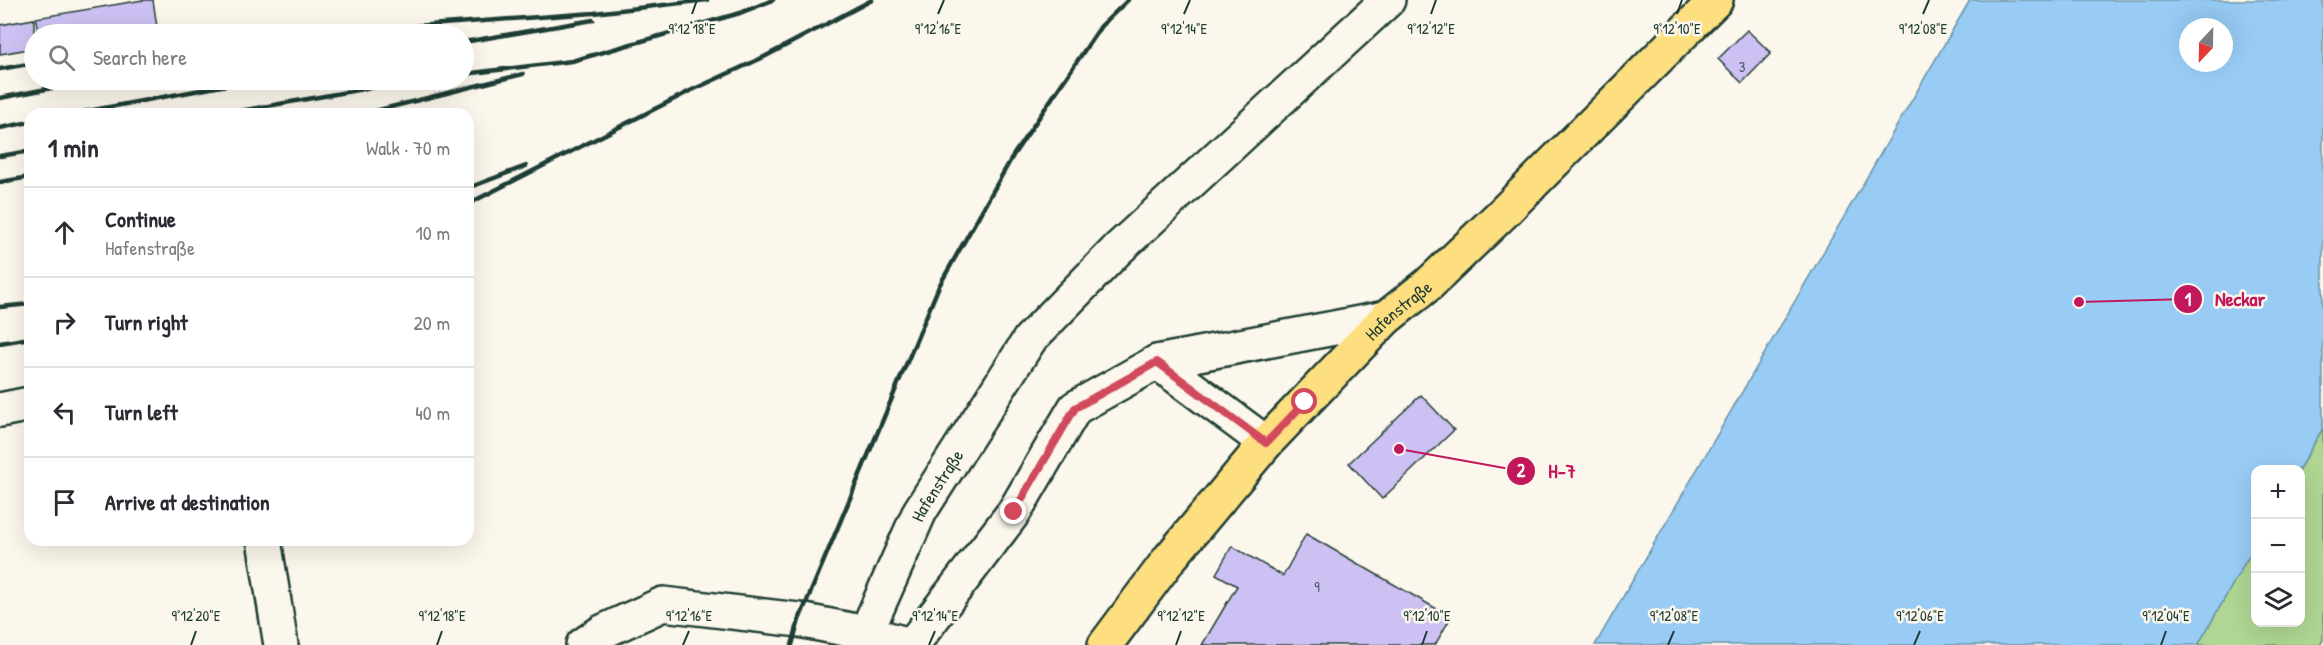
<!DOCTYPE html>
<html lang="en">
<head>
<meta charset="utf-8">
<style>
  body { margin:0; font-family:"Patrick Hand",sans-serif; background:#f2f2f3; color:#2b2b33 }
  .controls { position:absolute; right:18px; bottom:18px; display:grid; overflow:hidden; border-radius:12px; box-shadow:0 6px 24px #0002 }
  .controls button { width:54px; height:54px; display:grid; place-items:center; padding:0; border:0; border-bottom:2px solid #e1e1e2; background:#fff; color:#2b2b33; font:30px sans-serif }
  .compass { position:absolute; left:2179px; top:18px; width:54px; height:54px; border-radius:50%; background:#fff; box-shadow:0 6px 24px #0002; rotate:202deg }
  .stop { position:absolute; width:18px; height:18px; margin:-14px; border:4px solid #d1495b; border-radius:50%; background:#fff }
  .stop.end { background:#d1495b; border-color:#fff; box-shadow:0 2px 6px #0008 }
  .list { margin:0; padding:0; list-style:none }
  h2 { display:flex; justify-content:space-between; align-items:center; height:78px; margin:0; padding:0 24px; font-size:26px }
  h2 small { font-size:20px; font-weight:400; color:#7c7c81 }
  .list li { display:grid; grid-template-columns:39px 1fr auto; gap:18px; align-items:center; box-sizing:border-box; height:90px; padding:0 24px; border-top:2px solid #e1e1e2 }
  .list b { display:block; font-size:22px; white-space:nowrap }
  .list p { margin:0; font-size:20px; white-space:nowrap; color:#7c7c81 }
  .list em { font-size:20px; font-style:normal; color:#7c7c81 }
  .icon { flex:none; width:33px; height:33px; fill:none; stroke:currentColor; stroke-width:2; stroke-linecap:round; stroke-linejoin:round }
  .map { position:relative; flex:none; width:2323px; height:645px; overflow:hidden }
  .search { position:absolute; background:#fff; box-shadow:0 6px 24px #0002; left:24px; top:24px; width:450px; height:66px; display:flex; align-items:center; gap:15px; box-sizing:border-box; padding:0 21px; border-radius:33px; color:#7c7c81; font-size:22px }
  .panel { position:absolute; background:#fff; box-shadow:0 6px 24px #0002; left:24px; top:108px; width:450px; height:438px; border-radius:18px }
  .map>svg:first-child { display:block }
  .green { fill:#afd693; stroke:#678a64; stroke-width:1.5 }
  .water { fill:#98ccf5; stroke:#6893a8; stroke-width:1.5; fill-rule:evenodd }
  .building { fill:#cdc1f3; stroke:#1f3d34; stroke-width:1.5 }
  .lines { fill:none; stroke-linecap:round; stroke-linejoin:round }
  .minor-casing { stroke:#1f3d34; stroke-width:38 }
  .major-casing { stroke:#1f3d34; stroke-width:38 }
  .minor { stroke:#fbf7ec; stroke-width:33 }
  .major { stroke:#fedf80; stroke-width:33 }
  .rail { stroke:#1f3d34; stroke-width:4.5 }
  .route { stroke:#d1495b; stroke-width:8 }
  .ticks { fill:none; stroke:#1f3d34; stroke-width:2 }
  .labels { text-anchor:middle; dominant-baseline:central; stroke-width:5; stroke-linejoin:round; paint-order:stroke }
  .number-label { font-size:15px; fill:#4a5e64 }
  .street-label { font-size:18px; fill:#1f3d34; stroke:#fbf7ec }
  .ticks-label { font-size:15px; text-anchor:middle; fill:#1f3d34; stroke:#fbf7ec; stroke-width:5; stroke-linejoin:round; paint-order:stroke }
  .leader { fill:none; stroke:#c2185b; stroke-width:2 }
  .callout-dot { fill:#c2185b; stroke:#fbf7ec; stroke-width:2 }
  .mark-label { font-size:18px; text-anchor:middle; font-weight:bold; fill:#fff }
  .callout-label { font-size:20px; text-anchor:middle; font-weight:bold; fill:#c2185b; stroke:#fbf7ec; stroke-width:5; stroke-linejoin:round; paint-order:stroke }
</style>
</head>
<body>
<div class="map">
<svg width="2323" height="645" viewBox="0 0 2323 645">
  <rect width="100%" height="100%" fill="#fbf7ec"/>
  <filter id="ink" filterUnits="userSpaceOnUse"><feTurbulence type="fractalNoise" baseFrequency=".0167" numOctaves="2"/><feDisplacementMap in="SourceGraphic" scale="12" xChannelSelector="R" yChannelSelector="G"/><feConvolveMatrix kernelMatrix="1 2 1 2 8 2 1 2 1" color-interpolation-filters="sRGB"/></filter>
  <g filter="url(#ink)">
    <path class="green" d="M 2323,428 L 2323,640 L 2320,645 L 2198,645 L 2255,545 L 2256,622 L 2300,622 L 2299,469 Z"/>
    <path class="water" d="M 1970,0 L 2323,0 L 2323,428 L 2299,469 L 2256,470 L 2255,545 L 2198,645 L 1595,645 ZM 2188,27 L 2224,27 L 2224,63 L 2188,63 Z"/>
    <g class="building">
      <path d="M 143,0 L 153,0 L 157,27 L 112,34 L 38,34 L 36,18 Z"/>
      <path d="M 34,19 L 34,48 L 0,54 L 0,25 Z"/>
      <path d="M 1747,30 L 1771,53 L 1742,83 L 1718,59 Z"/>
      <path d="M 1421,395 L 1454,430 L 1382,499 L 1349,463 Z"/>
      <path d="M 1306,534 L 1451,617 L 1435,645 L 1202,645 L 1237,586 L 1216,574 L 1232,546 L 1283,576 Z"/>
    </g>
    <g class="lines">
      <g class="minor-casing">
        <g id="minor">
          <path d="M 1157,362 L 1266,443"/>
          <path d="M 0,410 L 30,404"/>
          <path d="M 264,540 L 281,645"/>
          <path id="s1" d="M 866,633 L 920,511 L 1030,339 L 1118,249 L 1388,0"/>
          <path d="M 583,645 L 602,632 L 663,604 L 799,620 L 866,633 L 910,645"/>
          <path d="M 912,645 L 1014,512 L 1075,408 L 1157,362 L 1386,318"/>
        </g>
      </g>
      <g class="major-casing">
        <g id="major">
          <path id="s2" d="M 1105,645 L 1170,558 L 1266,443 L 1305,402 L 1386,318 L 1429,284 L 1502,214 L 1716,0"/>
        </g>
      </g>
      <use href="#minor" class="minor"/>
      <use href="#major" class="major"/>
      <g class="rail">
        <path d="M 320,34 L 355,31"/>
        <path d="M 348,34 L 388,28 L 594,13 L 707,0"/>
        <path d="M 464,42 L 593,20"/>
        <path d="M 0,69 L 34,63"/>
        <path d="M 464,74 L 572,61 L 740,13 L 773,0"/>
        <path d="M 0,98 L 93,80"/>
        <path d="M 72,114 L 254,80"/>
        <path d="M 223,114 L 414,80"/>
        <path d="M 363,114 L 523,74"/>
        <path d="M 0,128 L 30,122"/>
        <path d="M 0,156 L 30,151"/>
        <path d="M 0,182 L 30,177"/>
        <path d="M 468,188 L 526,166"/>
        <path d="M 468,204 L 690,91 L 764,57 L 872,0"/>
        <path d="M 0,307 L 30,304"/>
        <path d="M 0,343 L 30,338"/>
        <path d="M 792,645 L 799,620 L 939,286 L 1014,154 L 1101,26 L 1128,0"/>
      </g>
    </g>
  </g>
  <g class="lines" filter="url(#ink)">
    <path class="route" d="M 1014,512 L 1075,408 L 1157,362 L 1266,443 L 1305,402"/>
  </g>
  <path class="ticks" d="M 692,14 L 697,0M 938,14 L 944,0M 1184,14 L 1190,0M 1431,14 L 1436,0M 1677,14 L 1682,0M 1923,14 L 1929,0M 191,645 L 196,631M 437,645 L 442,631M 683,645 L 689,631M 929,645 L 935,631M 1176,645 L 1181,631M 1422,645 L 1427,631M 1668,645 L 1674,631M 1914,645 L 1920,631M 2161,645 L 2166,631"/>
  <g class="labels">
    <g class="number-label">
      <text x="1742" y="66">3</text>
      <text x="1317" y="586">9</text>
    </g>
    <g class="street-label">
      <text stroke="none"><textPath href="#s2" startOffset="446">Hafenstraße</textPath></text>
      <text stroke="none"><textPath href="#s1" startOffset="164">Hafenstraße</textPath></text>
    </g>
  </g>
  <g class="ticks-label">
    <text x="1431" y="34">9°12'12"E</text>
    <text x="692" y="34">9°12'18"E</text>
    <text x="938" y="34">9°12'16"E</text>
    <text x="1184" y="34">9°12'14"E</text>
    <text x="1677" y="34">9°12'10"E</text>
    <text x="1923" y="34">9°12'08"E</text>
    <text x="196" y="621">9°12'20"E</text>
    <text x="442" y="621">9°12'18"E</text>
    <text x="689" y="621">9°12'16"E</text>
    <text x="935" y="621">9°12'14"E</text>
    <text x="1181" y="621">9°12'12"E</text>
    <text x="1427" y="621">9°12'10"E</text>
    <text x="1674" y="621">9°12'08"E</text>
    <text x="1920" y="621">9°12'06"E</text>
    <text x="2166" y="621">9°12'04"E</text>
  </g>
  <path class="leader" d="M2079 302L2188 299M1399 449L1521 471"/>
  <g class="callout-dot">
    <circle cx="2079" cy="302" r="6"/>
    <circle cx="1399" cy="449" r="6"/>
    <circle cx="2188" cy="299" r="15"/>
    <circle cx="1521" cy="471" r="15"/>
  </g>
  <g class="mark-label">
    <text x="2188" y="306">1</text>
    <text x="1521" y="477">2</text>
  </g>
  <g class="callout-label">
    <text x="2240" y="306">Neckar</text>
    <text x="1562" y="478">H-7</text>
  </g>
</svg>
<div class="controls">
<button>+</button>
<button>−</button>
<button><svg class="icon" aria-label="layers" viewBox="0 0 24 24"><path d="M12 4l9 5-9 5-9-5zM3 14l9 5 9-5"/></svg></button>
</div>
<svg class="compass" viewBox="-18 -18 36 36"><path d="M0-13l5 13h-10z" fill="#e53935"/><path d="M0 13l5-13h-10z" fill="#7c7c81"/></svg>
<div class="stop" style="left:1305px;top:402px"></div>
<div class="stop end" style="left:1014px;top:512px"></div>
<div class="search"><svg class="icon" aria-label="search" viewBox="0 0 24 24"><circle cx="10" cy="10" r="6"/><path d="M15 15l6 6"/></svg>Search here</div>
<section class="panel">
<h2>1 min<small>Walk · 70 m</small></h2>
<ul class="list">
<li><svg class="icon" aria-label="ahead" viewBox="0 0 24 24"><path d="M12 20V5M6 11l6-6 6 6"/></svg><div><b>Continue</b><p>Hafenstraße</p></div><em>10 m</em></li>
<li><svg class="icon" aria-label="right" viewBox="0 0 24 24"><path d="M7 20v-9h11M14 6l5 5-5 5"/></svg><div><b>Turn right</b></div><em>20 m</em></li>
<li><svg class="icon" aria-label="left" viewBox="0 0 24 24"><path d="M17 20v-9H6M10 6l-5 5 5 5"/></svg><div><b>Turn left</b></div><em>40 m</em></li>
<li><svg class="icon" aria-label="arrive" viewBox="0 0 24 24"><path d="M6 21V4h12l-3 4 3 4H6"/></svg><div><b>Arrive at destination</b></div></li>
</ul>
</section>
</div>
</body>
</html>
